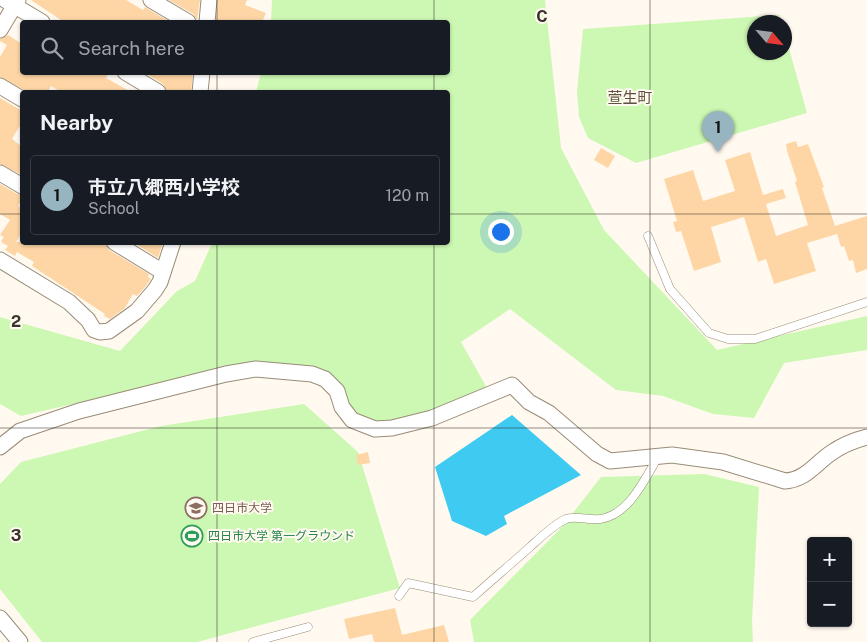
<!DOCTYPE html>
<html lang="en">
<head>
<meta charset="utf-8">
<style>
  body { margin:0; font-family:"Public Sans","Noto Sans JP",sans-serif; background:#242831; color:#f1f3f6 }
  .controls { position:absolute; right:15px; bottom:15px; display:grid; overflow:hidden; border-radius:5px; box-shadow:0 1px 4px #0004 }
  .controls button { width:45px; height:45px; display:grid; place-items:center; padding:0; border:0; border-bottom:1px solid #363941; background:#171b24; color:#f1f3f6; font:25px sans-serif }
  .compass { position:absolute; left:747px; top:15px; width:45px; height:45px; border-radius:50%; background:#171b24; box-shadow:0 1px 4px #0004; rotate:118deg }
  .you { position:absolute; left:500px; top:231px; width:18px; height:18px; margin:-12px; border:4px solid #fff; border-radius:50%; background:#1a73e8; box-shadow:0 0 0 8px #1a73e833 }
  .badge { display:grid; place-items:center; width:32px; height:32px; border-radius:50%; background:#97b5c0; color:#111; font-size:16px; font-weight:700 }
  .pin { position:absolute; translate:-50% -41px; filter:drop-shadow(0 1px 2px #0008) }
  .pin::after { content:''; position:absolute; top:26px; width:18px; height:15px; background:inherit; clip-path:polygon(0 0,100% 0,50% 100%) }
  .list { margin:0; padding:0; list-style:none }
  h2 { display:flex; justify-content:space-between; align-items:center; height:65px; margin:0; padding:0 20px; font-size:21px }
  h2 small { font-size:16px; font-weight:400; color:#9ea1a6 }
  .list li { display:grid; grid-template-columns:32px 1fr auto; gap:15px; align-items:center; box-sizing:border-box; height:80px; margin:0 10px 10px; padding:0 10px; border:1px solid #363941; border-radius:5px }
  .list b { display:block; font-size:19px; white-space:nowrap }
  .list p { margin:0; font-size:16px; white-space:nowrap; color:#9ea1a6 }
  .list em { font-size:16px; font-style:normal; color:#9ea1a6 }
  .icon { flex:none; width:28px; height:28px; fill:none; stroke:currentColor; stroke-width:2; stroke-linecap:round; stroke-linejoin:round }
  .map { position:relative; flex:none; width:867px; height:642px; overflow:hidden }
  .search { position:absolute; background:#171b24; box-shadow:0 1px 4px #0004; left:20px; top:20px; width:430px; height:55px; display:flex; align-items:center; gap:12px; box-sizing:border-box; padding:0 18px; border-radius:5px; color:#9ea1a6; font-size:19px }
  .panel { position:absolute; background:#171b24; box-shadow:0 1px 4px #0004; left:20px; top:90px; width:430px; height:155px; border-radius:5px }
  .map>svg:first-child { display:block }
  .green { fill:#cdf8b3 }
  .water { fill:#3fcaf1 }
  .building { fill:#fed6a6 }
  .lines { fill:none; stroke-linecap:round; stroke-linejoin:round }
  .lane-casing { stroke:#998c77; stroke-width:9 }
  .street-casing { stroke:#998c77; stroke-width:17 }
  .lane { stroke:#fff; stroke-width:8 }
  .street { stroke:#fff; stroke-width:15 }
  .grid { fill:none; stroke:#39342b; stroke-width:1; stroke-opacity:0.55 }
  .labels { text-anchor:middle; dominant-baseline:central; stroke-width:4; stroke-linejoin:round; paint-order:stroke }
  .education-label { font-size:12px; fill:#785e54; stroke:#fff9f0; text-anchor:start }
  .leisure-label { font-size:12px; fill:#27864d; stroke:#fff9f0; text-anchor:start }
  .quarter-label { font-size:15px; fill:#5e533f; stroke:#fff9f0 }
  .grid-label { font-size:16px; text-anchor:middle; font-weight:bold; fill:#39342b; stroke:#fff9f0; stroke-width:4; stroke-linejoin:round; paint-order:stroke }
</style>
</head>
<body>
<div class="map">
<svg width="867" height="642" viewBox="0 0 867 642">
  <rect width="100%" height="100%" fill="#fff9f0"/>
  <g class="green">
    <path d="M 272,0 L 545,0 L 561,148 L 604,230 L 717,350 L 867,316 L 867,350 L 784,363 L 754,418 L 713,414 L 663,396 L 616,390 L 510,309 L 461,342 L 487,388 L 424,415 L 380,422 L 355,413 L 348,405 L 343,388 L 332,375 L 314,366 L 256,362 L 21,416 L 0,404 L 0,317 L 120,351 L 177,291 L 195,281 L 212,243 L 448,242 L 448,92 L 256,92 L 261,73 L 448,72 L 448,22 L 271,22 Z"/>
    <path d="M 779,15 L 781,22 L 754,22 L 754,52 L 784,52 L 785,34 L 807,113 L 636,163 L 588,138 L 579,117 L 577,92 L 583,29 Z"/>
    <path d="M 304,404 L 358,452 L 400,588 L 197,642 L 42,642 L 0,589 L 0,484 L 21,462 L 161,426 Z"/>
    <path d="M 704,474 L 759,487 L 752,621 L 753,642 L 474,642 L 470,620 L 562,527 L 601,477 Z"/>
  </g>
  <path class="water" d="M 512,415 L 581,475 L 504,516 L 507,524 L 486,536 L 452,521 L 435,467 Z"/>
  <g class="building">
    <path d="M 31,0 L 126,0 L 143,10 L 145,7 L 170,22 L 64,22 Z"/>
    <path d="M 169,0 L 200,0 L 197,20 L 193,14 Z"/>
    <path d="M 218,0 L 247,0 L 245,5 L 266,13 L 262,22 L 220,22 L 216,21 Z"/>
    <path d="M 8,35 L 22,44 L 22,72 L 109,72 L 106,78 L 131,92 L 61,92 L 51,86 L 48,92 L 28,92 L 0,77 L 0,57 L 7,45 L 0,41 L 0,39 Z"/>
    <path d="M 144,72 L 193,72 L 191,92 L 167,92 L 163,84 Z"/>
    <path d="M 0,98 L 22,111 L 22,122 L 12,139 L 22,147 L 22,175 L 0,164 Z"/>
    <path d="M 796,141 L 798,147 L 808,144 L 824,187 L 822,188 L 835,226 L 867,216 L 867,269 L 856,273 L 853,260 L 849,261 L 844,246 L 841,247 L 837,234 L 807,243 L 816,271 L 774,284 L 766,259 L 758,262 L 744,217 L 711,227 L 721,262 L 694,271 L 681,231 L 676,232 L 673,222 L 677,221 L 664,179 L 693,170 L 703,201 L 735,191 L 725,160 L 750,152 L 763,195 L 783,189 L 786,198 L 766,204 L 776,236 L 808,225 L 795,182 L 797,181 L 787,151 L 786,144 Z"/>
    <path d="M 601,148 L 615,156 L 608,168 L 594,160 Z"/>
    <path d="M 0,184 L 17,194 L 22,195 L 22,199 L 18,206 L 22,209 L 22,232 L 16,242 L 105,242 L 109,250 L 149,274 L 148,277 L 151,279 L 146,286 L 137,296 L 133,294 L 125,308 L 110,319 L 104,316 L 105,314 L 32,266 L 34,262 L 17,252 L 15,256 L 5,250 L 8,246 L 1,242 L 3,242 L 1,241 L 4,237 L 0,235 L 10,220 L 0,214 Z"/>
    <path d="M 133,242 L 163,242 L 158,258 Z"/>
    <path d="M 368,452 L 370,463 L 358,465 L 356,455 Z"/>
    <path d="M 395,608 L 402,635 L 444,625 L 449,642 L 374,642 L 372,634 L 349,639 L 344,619 Z"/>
  </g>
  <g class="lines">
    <g class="lane-casing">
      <g id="lane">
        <path d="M 648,236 L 670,289 L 709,333 L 728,339 L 755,339 L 867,302"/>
        <path d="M 399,596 L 408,583 L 473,597 C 492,580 511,564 530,547 C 541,537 553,525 566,519 C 576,515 590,521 600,519 C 629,515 644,480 658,457"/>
        <path d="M 253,642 L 308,627"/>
      </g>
    </g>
    <g class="street-casing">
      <g id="street">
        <path d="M 5,0 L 42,22"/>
        <path d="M 151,0 L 188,22"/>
        <path d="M 207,22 L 209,0"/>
        <path d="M 0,30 L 18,0"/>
        <path d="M 125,72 L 158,92"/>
        <path d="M 0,86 L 22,99"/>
        <path d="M 200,92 L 202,72"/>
        <path d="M 0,173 L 22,186"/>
        <path d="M 114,242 L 163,272"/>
        <path d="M 0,260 L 69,302 L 88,320 L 94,330 L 100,332 L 109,331 L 137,311 L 155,290 L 160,282 L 173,242"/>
        <path d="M 0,447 L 20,431 L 79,411 L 226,374 L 256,369 L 312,374 L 325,379 L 337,391 L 342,407 L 352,420 L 375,429 L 392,428 L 432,418 L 512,385 L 529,402 L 549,413 L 597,454 L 610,461 L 672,455 L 723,462 L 785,481 C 805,480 815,464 831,453 C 841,446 855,440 867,437"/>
        <path d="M 0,618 L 20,642"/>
      </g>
    </g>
    <use href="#lane" class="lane"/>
    <use href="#street" class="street"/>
  </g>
  <path class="grid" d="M 217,0 L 217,22M 434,0 L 434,22M 650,0 L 650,642M 217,72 L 217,92M 434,72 L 434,92M 0,214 L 22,214M 448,214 L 867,214M 217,242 L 217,642M 434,242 L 434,642M 0,428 L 867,428"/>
  <defs>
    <g id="university-ring" transform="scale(1.125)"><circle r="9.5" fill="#fff9f0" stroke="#8d6e63" stroke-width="1.5"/><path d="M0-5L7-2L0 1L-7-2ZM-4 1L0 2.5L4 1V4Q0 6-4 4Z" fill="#8d6e63"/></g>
    <g id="stadium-ring" transform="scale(1.125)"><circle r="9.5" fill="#fff9f0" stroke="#2e9e5b" stroke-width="1.5"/><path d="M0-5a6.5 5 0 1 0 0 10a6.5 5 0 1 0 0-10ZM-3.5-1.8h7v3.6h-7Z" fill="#2e9e5b"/></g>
  </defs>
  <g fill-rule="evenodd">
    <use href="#university-ring" x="196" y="508"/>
    <use href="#stadium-ring" x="192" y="536"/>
  </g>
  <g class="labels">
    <g class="education-label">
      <text x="212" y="508">四日市大学</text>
    </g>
    <g class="leisure-label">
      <text x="208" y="536">四日市大学 第一グラウンド</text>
    </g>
    <g class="quarter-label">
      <text x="630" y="97">萱生町</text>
    </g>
  </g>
  <g class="grid-label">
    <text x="542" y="22">C</text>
    <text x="16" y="327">2</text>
    <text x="16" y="541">3</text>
  </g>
</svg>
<div class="controls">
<button>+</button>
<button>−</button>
</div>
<svg class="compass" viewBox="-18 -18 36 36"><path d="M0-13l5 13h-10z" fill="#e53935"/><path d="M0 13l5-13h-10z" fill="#9ea1a6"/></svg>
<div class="you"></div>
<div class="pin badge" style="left:718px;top:152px">1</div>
<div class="search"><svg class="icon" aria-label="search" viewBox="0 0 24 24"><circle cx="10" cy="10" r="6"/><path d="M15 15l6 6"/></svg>Search here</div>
<section class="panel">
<h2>Nearby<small></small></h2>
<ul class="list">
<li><span class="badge">1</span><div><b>市立八郷西小学校</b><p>School</p></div><em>120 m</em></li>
</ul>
</section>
</div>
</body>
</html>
